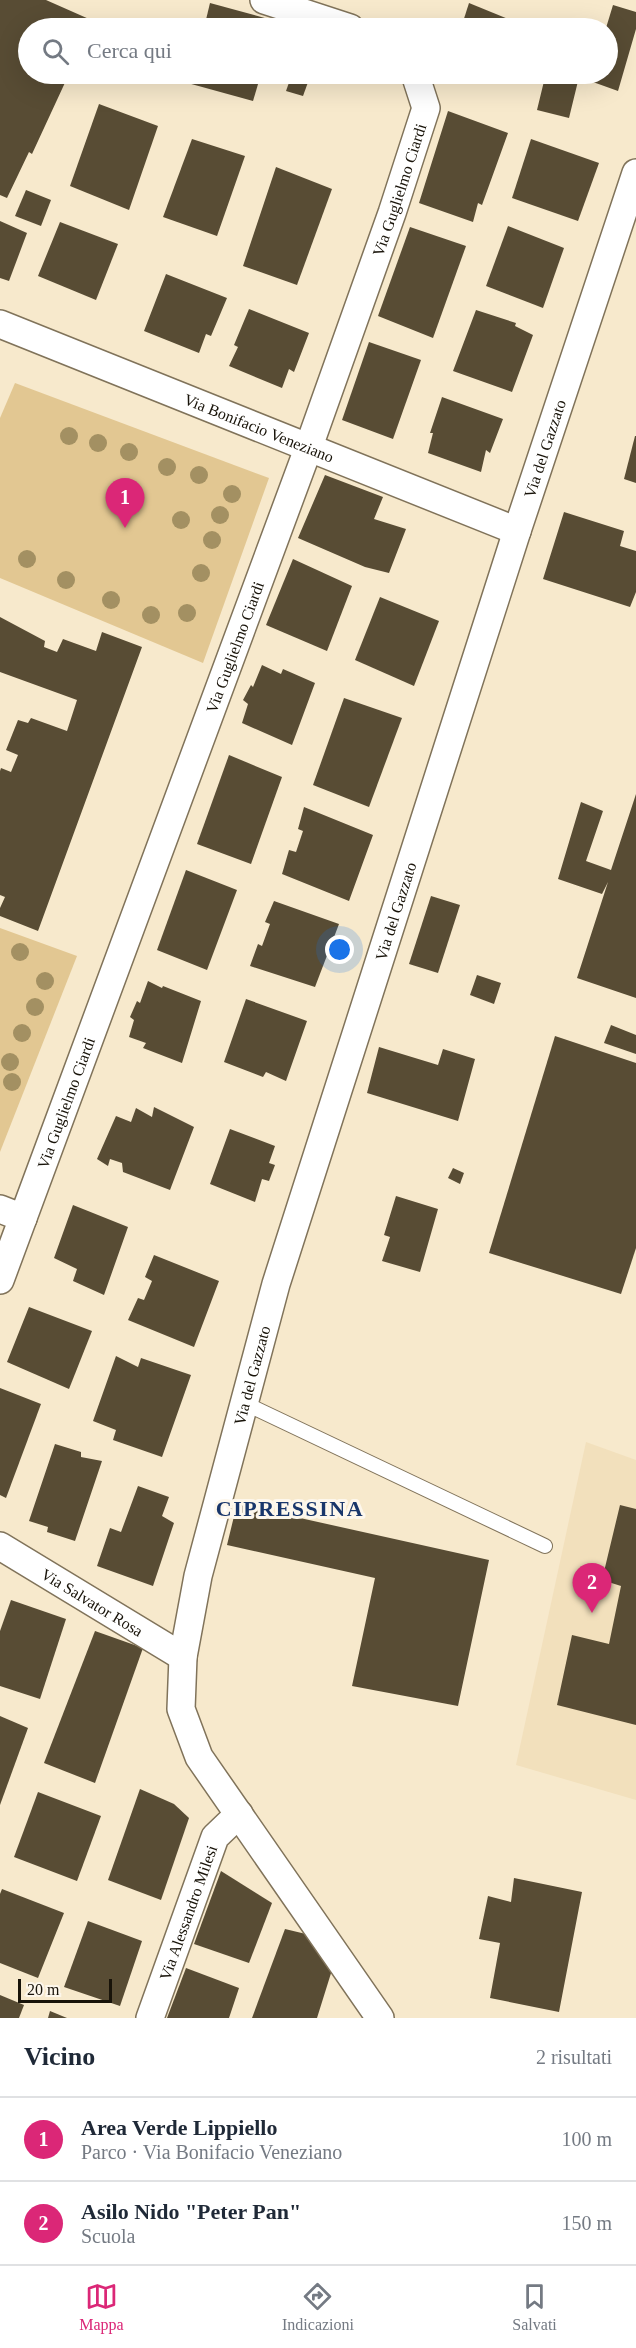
<!DOCTYPE html>
<html lang="it">
<head>
<meta charset="utf-8">
<style>
  body { margin:0; font-family:Georgia,serif; background:#f2f2f3; color:#1f2937 }
  .scale { position:absolute; left:18px; bottom:15px; width:94px; box-sizing:border-box; padding-left:6px; border:3px solid #181309; border-top:0; font-size:16px; line-height:21px; white-space:nowrap; color:#181309; -webkit-text-stroke:4px #fdf7ec; paint-order:stroke }
  .you { position:absolute; left:340px; top:950px; width:21px; height:21px; margin:-15px; border:4px solid #fff; border-radius:50%; background:#1a73e8; box-shadow:0 0 0 9px #1a73e833 }
  .badge { display:grid; place-items:center; width:39px; height:39px; border-radius:50%; background:#db2777; color:#fff; font-size:20px; font-weight:700 }
  .pin { position:absolute; translate:-50% -50px; filter:drop-shadow(0 2px 3px #0008) }
  .pin::after { content:''; position:absolute; top:32px; width:21px; height:18px; background:inherit; clip-path:polygon(0 0,100% 0,50% 100%) }
  .list { margin:0; padding:0; list-style:none }
  h2 { display:flex; justify-content:space-between; align-items:center; height:78px; margin:0; padding:0 24px; font-size:26px }
  h2 small { font-size:20px; font-weight:400; color:#747a83 }
  .list li { display:grid; grid-template-columns:39px 1fr auto; gap:18px; align-items:center; box-sizing:border-box; height:84px; padding:0 24px; border-top:2px solid #e0e1e3 }
  .list b { display:block; font-size:22px; white-space:nowrap }
  .list p { margin:0; font-size:20px; white-space:nowrap; color:#747a83 }
  .list em { font-size:20px; font-style:normal; color:#747a83 }
  .icon { flex:none; width:33px; height:33px; fill:none; stroke:currentColor; stroke-width:2; stroke-linecap:round; stroke-linejoin:round }
  .map { position:relative; flex:none; width:636px; height:2018px; overflow:hidden }
  .search { position:absolute; background:#fff; box-shadow:0 6px 24px #0002; left:18px; right:18px; top:18px; height:66px; display:flex; align-items:center; gap:15px; box-sizing:border-box; padding:0 21px; border-radius:33px; color:#747a83; font-size:22px }
  .sheet { height:246px; background:#fff }
  nav { display:flex; justify-content:space-around; align-items:center; box-sizing:border-box; height:84px; border-top:2px solid #e0e1e3; background:#fff; font-size:16px; color:#747a83 }
  nav a { display:grid; justify-items:center; gap:3px }
  nav .on { color:#db2777 }
  .map>svg:first-child { display:block }
  .built { fill:#f2e0bc }
  .green { fill:#e2c792 }
  .building { fill:#584c34 }
  .lines { fill:none; stroke-linecap:round; stroke-linejoin:round }
  .service-casing { stroke:#80735a; stroke-width:16 }
  .minor-casing { stroke:#80735a; stroke-width:30 }
  .service { stroke:#fff; stroke-width:14 }
  .minor { stroke:#fff; stroke-width:27 }
  .tree { fill:#a39062 }
  .labels { text-anchor:middle; dominant-baseline:central; stroke-width:6; stroke-linejoin:round; paint-order:stroke }
  .street-label { font-size:16px; fill:#181309; stroke:#fdf7ec }
  .district-label { font-size:22px; font-weight:bold; letter-spacing:1.5px; fill:#18366b; stroke:#fdf7ec }
</style>
</head>
<body>
<div class="map">
<svg width="636" height="2018" viewBox="0 0 636 2018">
  <rect width="100%" height="100%" fill="#f7e9cc"/>
  <path class="built" d="M 586,1442 L 636,1460 L 636,1800 L 516,1765 Z"/>
  <g class="green">
    <path d="M 15,383 L 269,478 L 203,663 L 0,578 L 0,418 Z"/>
    <path d="M 0,928 L 77,956 L 0,1152 Z"/>
  </g>
  <g class="building">
    <path d="M 0,0 L 46,0 L 89,19 L 84,28 L 28,28 L 28,74 L 69,74 L 32,154 L 29,152 L 7,198 L 0,195 Z"/>
    <path d="M 210,3 L 272,20 L 269,28 L 204,28 Z"/>
    <path d="M 469,3 L 525,26 L 524,28 L 461,28 Z"/>
    <path d="M 613,5 L 636,12 L 636,29 L 618,91 L 579,77 L 569,118 L 537,110 L 545,77 L 535,74 L 608,74 L 608,28 L 606,28 Z"/>
    <path d="M 186,74 L 261,74 L 253,101 L 184,82 Z"/>
    <path d="M 292,74 L 311,74 L 303,96 L 286,91 Z"/>
    <path d="M 99,104 L 158,126 L 129,210 L 70,186 Z"/>
    <path d="M 448,111 L 508,133 L 482,205 L 478,203 L 473,222 L 419,203 Z"/>
    <path d="M 192,139 L 245,156 L 217,236 L 163,217 Z"/>
    <path d="M 531,139 L 599,163 L 578,221 L 512,198 Z"/>
    <path d="M 276,167 L 332,189 L 297,285 L 243,266 Z"/>
    <path d="M 26,190 L 51,200 L 41,226 L 15,216 Z"/>
    <path d="M 0,221 L 27,233 L 9,281 L 0,278 Z"/>
    <path d="M 60,222 L 118,244 L 96,300 L 38,276 Z"/>
    <path d="M 508,226 L 564,248 L 543,308 L 486,286 Z"/>
    <path d="M 410,227 L 466,246 L 433,338 L 378,316 Z"/>
    <path d="M 166,274 L 227,298 L 211,336 L 206,334 L 199,353 L 144,331 Z"/>
    <path d="M 249,309 L 309,333 L 294,372 L 289,369 L 282,388 L 229,366 L 238,347 L 234,345 Z"/>
    <path d="M 476,310 L 516,323 L 515,326 L 533,335 L 512,392 L 453,371 Z"/>
    <path d="M 369,342 L 421,360 L 393,439 L 342,420 Z"/>
    <path d="M 442,397 L 503,419 L 490,453 L 486,450 L 481,472 L 428,453 L 433,433 L 430,433 Z"/>
    <path d="M 635,436 L 636,436 L 636,483 L 624,479 Z"/>
    <path d="M 325,475 L 383,497 L 374,519 L 406,529 L 389,573 L 365,567 L 298,538 Z"/>
    <path d="M 564,512 L 624,531 L 620,546 L 636,551 L 636,592 L 630,607 L 543,579 Z"/>
    <path d="M 293,559 L 352,586 L 327,651 L 266,625 Z"/>
    <path d="M 380,597 L 439,621 L 414,686 L 355,660 Z"/>
    <path d="M 0,617 L 45,641 L 44,647 L 57,652 L 63,639 L 96,651 L 102,632 L 142,647 L 38,931 L 0,916 L 0,908 L 5,897 L 0,895 L 0,771 L 1,768 L 11,772 L 18,755 L 6,750 L 18,720 L 28,723 L 31,718 L 67,731 L 77,700 L 0,672 Z"/>
    <path d="M 262,665 L 281,674 L 283,669 L 315,683 L 292,745 L 242,723 L 248,704 L 243,700 L 251,685 L 253,687 Z"/>
    <path d="M 344,698 L 402,718 L 369,807 L 313,785 Z"/>
    <path d="M 229,755 L 282,777 L 251,864 L 197,844 Z"/>
    <path d="M 636,794 L 636,998 L 577,978 L 608,882 L 602,894 L 558,879 L 581,802 L 603,811 L 586,861 L 611,870 Z"/>
    <path d="M 304,807 L 373,835 L 349,901 L 282,874 L 289,850 L 296,852 L 303,831 L 298,829 Z"/>
    <path d="M 186,870 L 237,890 L 207,970 L 157,950 Z"/>
    <path d="M 431,896 L 460,905 L 438,973 L 409,964 Z"/>
    <path d="M 274,901 L 339,924 L 315,987 L 250,966 L 258,944 L 262,946 L 270,924 L 265,922 Z"/>
    <path d="M 477,975 L 501,983 L 494,1004 L 470,995 Z"/>
    <path d="M 148,981 L 162,988 L 163,986 L 201,1001 L 182,1063 L 143,1048 L 146,1043 L 129,1037 L 134,1020 L 130,1017 L 137,1001 L 140,1003 Z"/>
    <path d="M 246,999 L 307,1021 L 286,1081 L 266,1072 L 263,1077 L 224,1062 Z"/>
    <path d="M 611,1025 L 636,1035 L 636,1054 L 604,1043 Z"/>
    <path d="M 555,1036 L 636,1063 L 636,1248 L 621,1294 L 489,1253 Z"/>
    <path d="M 379,1047 L 438,1065 L 443,1049 L 475,1059 L 458,1121 L 367,1093 Z"/>
    <path d="M 154,1107 L 194,1127 L 170,1190 L 123,1172 L 122,1163 L 110,1159 L 108,1166 L 97,1159 L 116,1116 L 131,1122 L 136,1108 L 152,1117 Z"/>
    <path d="M 230,1129 L 275,1146 L 269,1163 L 275,1165 L 269,1181 L 262,1179 L 255,1202 L 210,1184 Z"/>
    <path d="M 453,1168 L 464,1173 L 460,1184 L 448,1178 Z"/>
    <path d="M 396,1196 L 438,1209 L 420,1272 L 382,1261 L 390,1237 L 384,1235 Z"/>
    <path d="M 73,1205 L 128,1227 L 104,1295 L 73,1281 L 77,1269 L 54,1258 Z"/>
    <path d="M 154,1255 L 219,1281 L 194,1347 L 128,1320 L 138,1298 L 144,1300 L 152,1281 L 145,1277 Z"/>
    <path d="M 29,1307 L 92,1331 L 69,1389 L 7,1362 Z"/>
    <path d="M 116,1356 L 138,1367 L 141,1358 L 191,1375 L 162,1457 L 113,1440 L 116,1430 L 93,1421 Z"/>
    <path d="M 0,1388 L 41,1404 L 6,1498 L 0,1495 Z"/>
    <path d="M 55,1444 L 81,1452 L 81,1457 L 102,1461 L 75,1541 L 47,1532 L 48,1527 L 29,1521 Z"/>
    <path d="M 138,1486 L 169,1497 L 162,1516 L 174,1523 L 153,1586 L 97,1566 L 110,1528 L 121,1532 Z"/>
    <path d="M 237,1504 L 489,1560 L 458,1706 L 352,1686 L 375,1578 L 227,1545 Z"/>
    <path d="M 620,1505 L 636,1509 L 636,1725 L 557,1705 L 572,1635 L 609,1644 L 621,1586 L 602,1580 Z"/>
    <path d="M 11,1600 L 66,1619 L 40,1699 L 0,1686 L 0,1631 Z"/>
    <path d="M 95,1631 L 143,1648 L 95,1783 L 44,1763 Z"/>
    <path d="M 0,1716 L 28,1728 L 0,1805 Z"/>
    <path d="M 140,1789 L 174,1804 L 189,1818 L 161,1900 L 108,1880 Z"/>
    <path d="M 38,1792 L 101,1816 L 77,1881 L 14,1857 Z"/>
    <path d="M 221,1871 L 272,1903 L 249,1963 L 194,1944 Z"/>
    <path d="M 514,1878 L 582,1892 L 559,2012 L 490,1998 L 500,1943 L 479,1939 L 488,1896 L 511,1902 Z"/>
    <path d="M 2,1889 L 64,1913 L 38,1978 L 0,1963 L 0,1894 Z"/>
    <path d="M 88,1921 L 142,1941 L 120,2006 L 64,1987 Z"/>
    <path d="M 285,1929 L 310,1935 L 332,1970 L 317,2018 L 252,2018 Z"/>
    <path d="M 186,1968 L 239,1988 L 229,2018 L 167,2018 Z"/>
    <path d="M 0,1995 L 24,2005 L 19,2018 L 0,2018 Z"/>
    <path d="M 50,2011 L 67,2018 L 48,2018 Z"/>
  </g>
  <g class="lines">
    <g class="service-casing">
      <path id="service" d="M 244,1403 L 545,1546"/>
    </g>
    <g class="minor-casing">
      <g id="minor">
        <path d="M 264,0 L 350,28"/>
        <path id="s1" d="M 0,324 L 517,531"/>
        <path d="M 0,1209 L 23,1218"/>
        <path id="s2" d="M 0,1280 L 308,449 L 392,213 L 426,108 L 415,74"/>
        <path id="s3" d="M 0,1546 L 183,1657"/>
        <path id="s4" d="M 150,2018 L 215,1837 L 239,1814"/>
        <path id="s5" d="M 380,2018 L 199,1757 L 181,1709 L 183,1657 L 198,1576 L 276,1284 L 517,531 L 636,173"/>
      </g>
    </g>
    <use href="#service" class="service"/>
    <use href="#minor" class="minor"/>
  </g>
  <g class="tree">
    <circle cx="69" cy="436" r="9"/>
    <circle cx="98" cy="443" r="9"/>
    <circle cx="129" cy="452" r="9"/>
    <circle cx="167" cy="467" r="9"/>
    <circle cx="199" cy="475" r="9"/>
    <circle cx="232" cy="494" r="9"/>
    <circle cx="220" cy="515" r="9"/>
    <circle cx="181" cy="520" r="9"/>
    <circle cx="212" cy="540" r="9"/>
    <circle cx="27" cy="559" r="9"/>
    <circle cx="201" cy="573" r="9"/>
    <circle cx="66" cy="580" r="9"/>
    <circle cx="111" cy="600" r="9"/>
    <circle cx="187" cy="613" r="9"/>
    <circle cx="151" cy="615" r="9"/>
    <circle cx="20" cy="952" r="9"/>
    <circle cx="45" cy="981" r="9"/>
    <circle cx="35" cy="1007" r="9"/>
    <circle cx="22" cy="1033" r="9"/>
    <circle cx="10" cy="1062" r="9"/>
    <circle cx="12" cy="1082" r="9"/>
  </g>
  <g class="labels">
    <g class="street-label">
      <text stroke="none"><textPath href="#s2" startOffset="1161">Via Guglielmo Ciardi</textPath></text>
      <text stroke="none"><textPath href="#s1" startOffset="279">Via Bonifacio Veneziano</textPath></text>
      <text stroke="none"><textPath href="#s5" startOffset="1683">Via del Gazzato</textPath></text>
      <text stroke="none"><textPath href="#s2" startOffset="675">Via Guglielmo Ciardi</textPath></text>
      <text stroke="none"><textPath href="#s5" startOffset="1197">Via del Gazzato</textPath></text>
      <text stroke="none"><textPath href="#s2" startOffset="189">Via Guglielmo Ciardi</textPath></text>
      <text stroke="none"><textPath href="#s5" startOffset="711">Via del Gazzato</textPath></text>
      <text stroke="none"><textPath href="#s3" startOffset="108">Via Salvator Rosa</textPath></text>
      <text stroke="none"><textPath href="#s4" startOffset="112">Via Alessandro Milesi</textPath></text>
    </g>
    <g class="district-label">
      <text x="290" y="1508">CIPRESSINA</text>
    </g>
  </g>
</svg>
<div class="scale">20 m</div>
<div class="you"></div>
<div class="pin badge" style="left:125px;top:528px">1</div>
<div class="pin badge" style="left:592px;top:1613px">2</div>
<div class="search"><svg class="icon" aria-label="search" viewBox="0 0 24 24"><circle cx="10" cy="10" r="6"/><path d="M15 15l6 6"/></svg>Cerca qui</div>
</div>
<section class="sheet">
<h2>Vicino<small>2 risultati</small></h2>
<ul class="list">
<li><span class="badge">1</span><div><b>Area Verde Lippiello</b><p>Parco · Via Bonifacio Veneziano</p></div><em>100 m</em></li>
<li><span class="badge">2</span><div><b>Asilo Nido &quot;Peter Pan&quot;</b><p>Scuola</p></div><em>150 m</em></li>
</ul>
</section>
<nav>
<a class="on"><svg class="icon" aria-label="map" viewBox="0 0 24 24"><path d="M3 6l6-2 6 2 6-2v14l-6 2-6-2-6 2zM9 4v14M15 6v14"/></svg>Mappa</a>
<a><svg class="icon" aria-label="directions" viewBox="0 0 24 24"><path d="M12 3l9 9-9 9-9-9zM9 14v-3h6M13 9l2 2-2 2"/></svg>Indicazioni</a>
<a><svg class="icon" aria-label="saved" viewBox="0 0 24 24"><path d="M7 4h10v16l-5-4-5 4z"/></svg>Salvati</a>
</nav>
</body>
</html>
